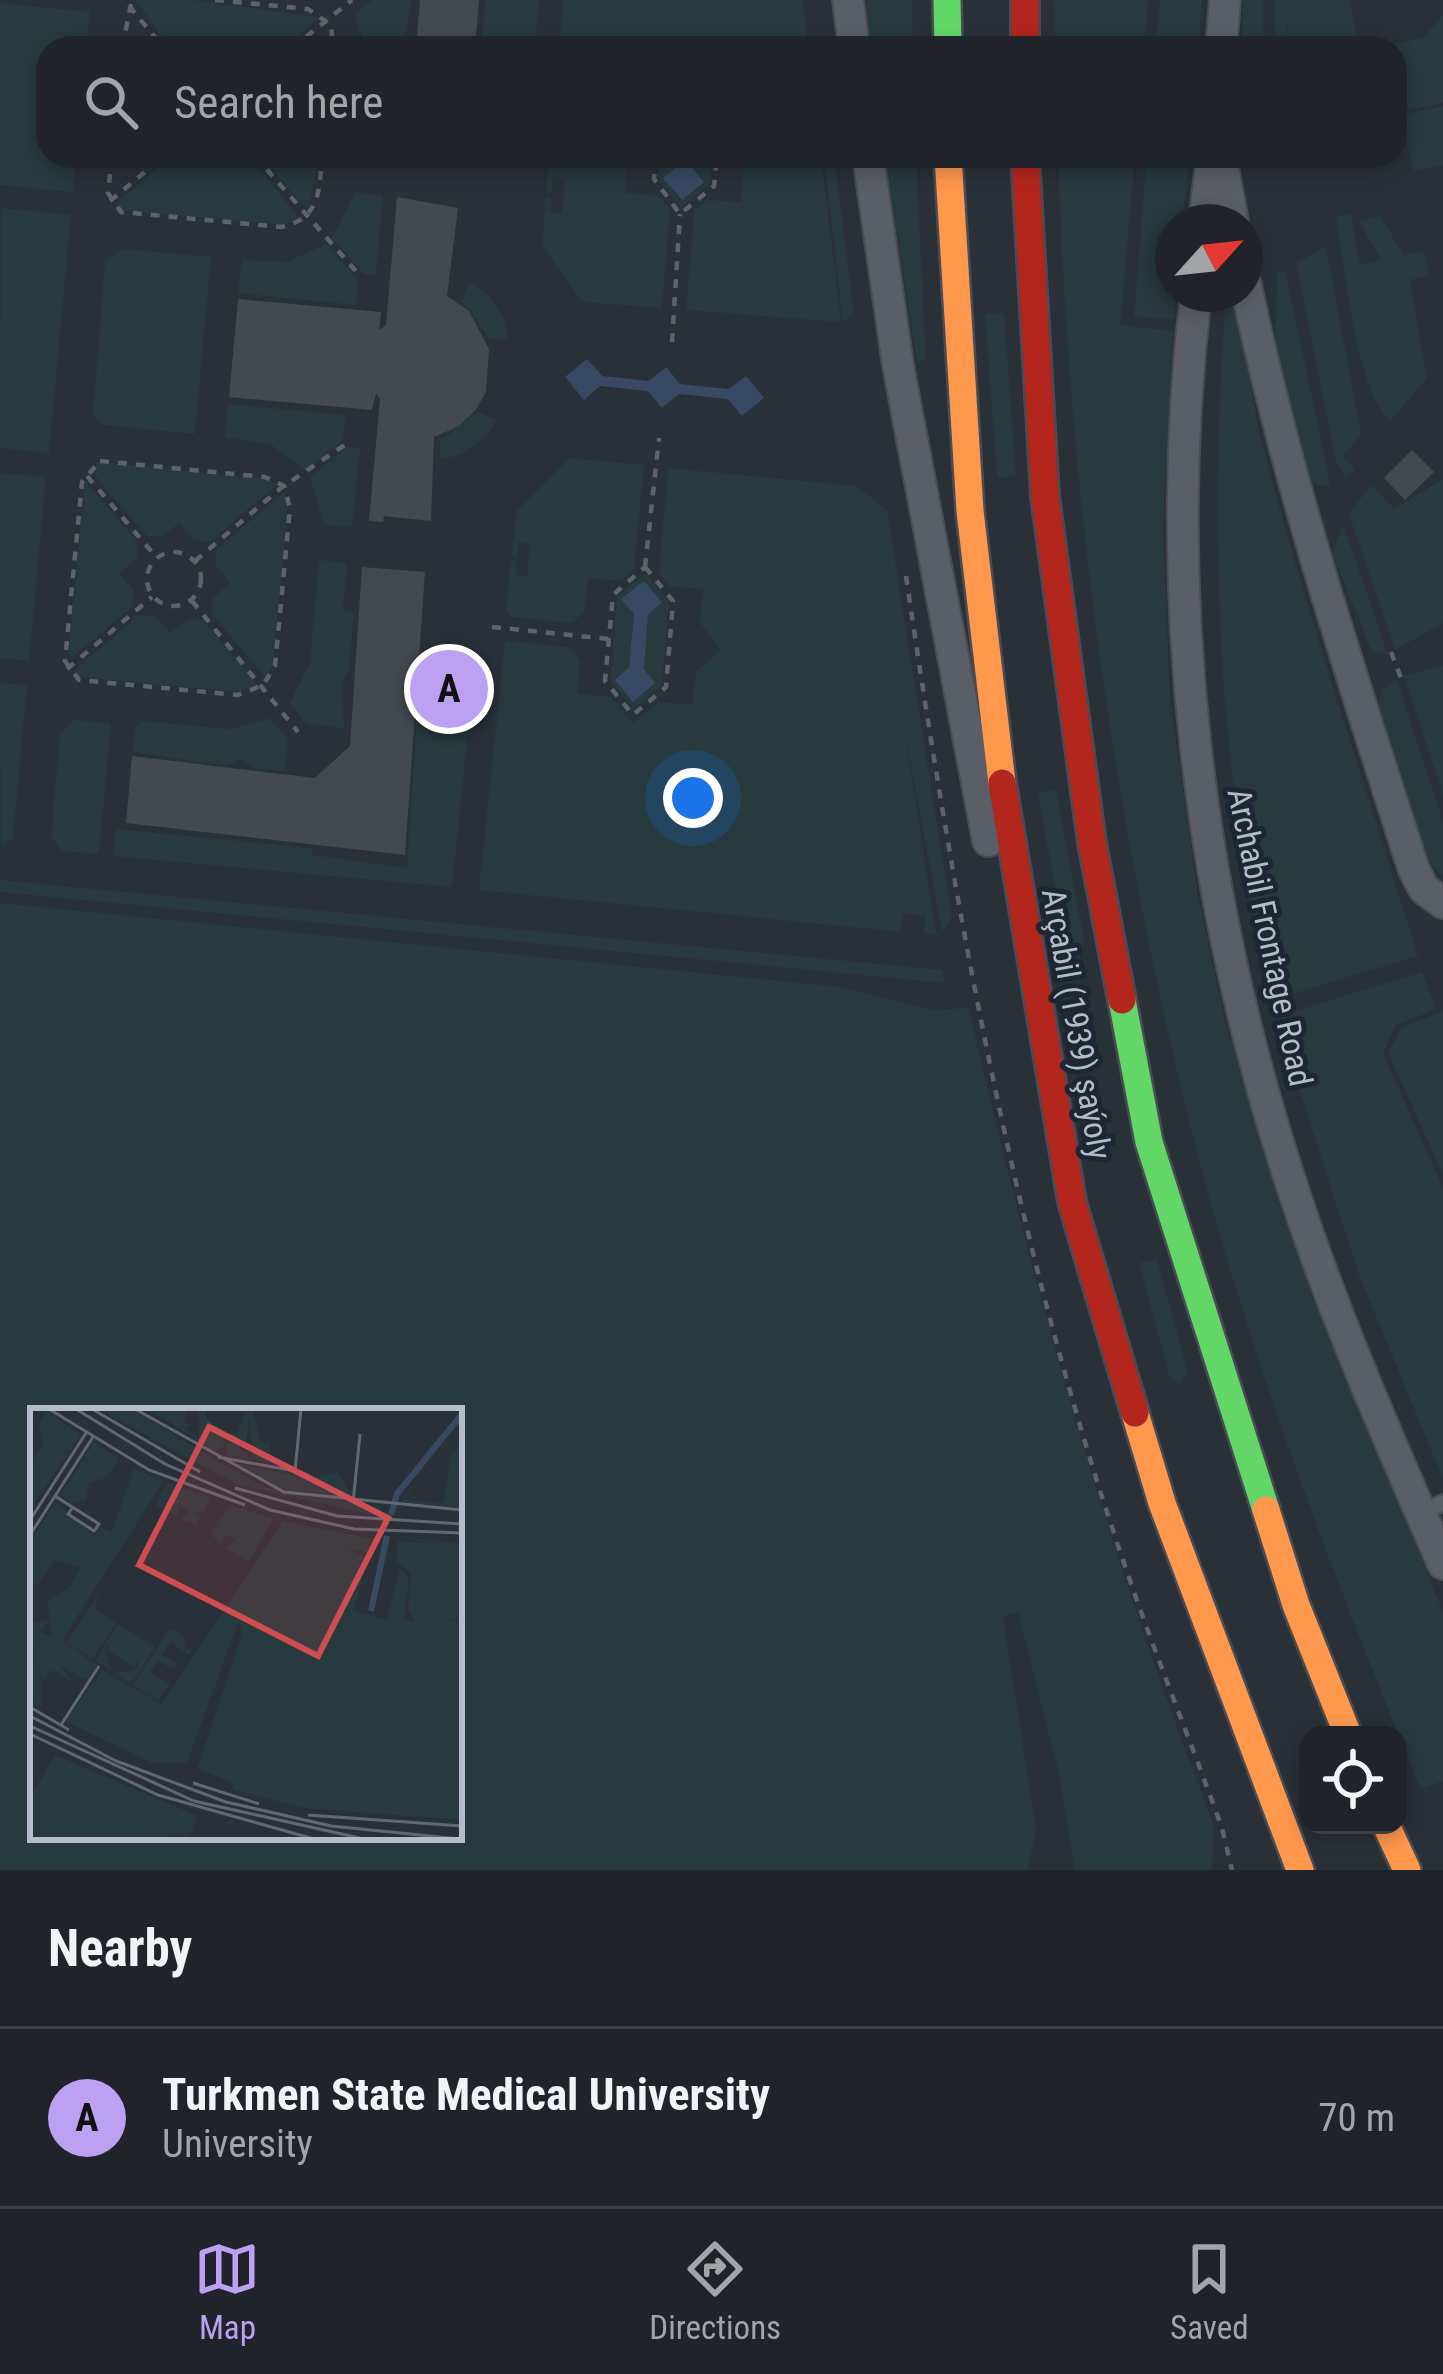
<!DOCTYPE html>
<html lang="en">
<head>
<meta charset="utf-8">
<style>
  body { margin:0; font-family:"Roboto Condensed",sans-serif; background:#282c32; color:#f1f3f6 }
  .controls { position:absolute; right:36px; bottom:36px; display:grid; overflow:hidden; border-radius:24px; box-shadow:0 6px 18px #0003 }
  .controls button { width:108px; height:108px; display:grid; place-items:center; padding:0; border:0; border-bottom:3px solid #3d4147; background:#20242a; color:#f1f3f6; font:60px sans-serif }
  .compass { position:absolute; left:1155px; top:204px; width:108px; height:108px; border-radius:50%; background:#20242a; box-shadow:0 6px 18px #0003; rotate:63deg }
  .you { position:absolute; left:693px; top:798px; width:42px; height:42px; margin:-30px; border:9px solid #fff; border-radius:50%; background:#1a73e8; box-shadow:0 0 0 18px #1a73e833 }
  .badge { display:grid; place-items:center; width:78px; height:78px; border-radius:50%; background:#bca0f2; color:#111; font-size:39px; font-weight:700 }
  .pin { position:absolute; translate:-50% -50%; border:6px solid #fff; box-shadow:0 3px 12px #0006 }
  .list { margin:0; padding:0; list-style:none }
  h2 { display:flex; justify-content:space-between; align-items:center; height:156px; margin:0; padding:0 48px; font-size:51px }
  h2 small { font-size:39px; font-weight:400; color:#a2a4a8 }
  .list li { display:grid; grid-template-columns:78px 1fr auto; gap:36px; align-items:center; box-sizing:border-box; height:180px; padding:0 48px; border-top:3px solid #3d4147 }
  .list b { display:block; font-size:45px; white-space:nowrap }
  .list p { margin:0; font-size:39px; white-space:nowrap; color:#a2a4a8 }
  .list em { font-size:39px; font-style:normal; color:#a2a4a8 }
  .icon { flex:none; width:66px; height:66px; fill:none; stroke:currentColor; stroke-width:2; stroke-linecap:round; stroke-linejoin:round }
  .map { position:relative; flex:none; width:1443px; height:1870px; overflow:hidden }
  .search { position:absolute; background:#20242a; box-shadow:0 6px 18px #0003; left:36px; right:36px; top:36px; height:132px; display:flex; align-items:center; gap:30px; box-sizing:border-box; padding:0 42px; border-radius:36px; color:#a2a4a8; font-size:45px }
  .sheet { height:336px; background:#20242a }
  nav { display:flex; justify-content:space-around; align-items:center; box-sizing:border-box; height:168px; border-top:3px solid #3d4147; background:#20242a; font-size:33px; color:#a2a4a8 }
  nav a { display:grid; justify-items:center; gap:6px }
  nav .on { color:#bca0f2 }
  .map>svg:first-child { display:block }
  .green { fill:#273a3e; fill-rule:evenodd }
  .water { fill:#384963 }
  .building { fill:#444950 }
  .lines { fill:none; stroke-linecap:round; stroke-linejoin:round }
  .lane-casing { stroke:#484c53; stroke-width:20 }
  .street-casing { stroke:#484c53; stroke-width:34 }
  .fast-casing { stroke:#484c55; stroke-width:32 }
  .slow-casing { stroke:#484c55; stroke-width:32 }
  .jam-casing { stroke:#484c55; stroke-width:32 }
  .path { stroke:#5d636a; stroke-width:4.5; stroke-dasharray:9 9; stroke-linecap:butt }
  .lane { stroke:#5a5e66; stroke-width:15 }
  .street { stroke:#5a5e66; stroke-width:30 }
  .fast { stroke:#63d668; stroke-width:27 }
  .slow { stroke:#ff974d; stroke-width:27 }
  .jam { stroke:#b3261e; stroke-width:27 }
  .labels { text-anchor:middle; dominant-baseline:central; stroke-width:10; stroke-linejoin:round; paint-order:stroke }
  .street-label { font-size:33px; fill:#b4bcc9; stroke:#1d2633 }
  .inset-river { fill:none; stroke:#384963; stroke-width:6 }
  .inset-road { fill:none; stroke:#616872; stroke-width:3 }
  .view { fill:#ce4d50; fill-opacity:0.15; stroke:#ce4d50; stroke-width:6 }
  .inset-edge { fill:none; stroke:#b4bcc9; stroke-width:6 }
</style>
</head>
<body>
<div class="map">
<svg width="1443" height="1870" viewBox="0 0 1443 1870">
  <rect width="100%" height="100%" fill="#2a3038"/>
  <g class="green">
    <path d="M 135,0 L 191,0 L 320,17 L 283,48 L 171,48 Z"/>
    <path d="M 372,0 L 412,0 L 402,48 L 367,48 L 354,14 Z"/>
    <path d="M 485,0 L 539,0 L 535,48 L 481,48 Z"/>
    <path d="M 563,0 L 803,0 L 808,48 L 559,48 Z"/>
    <path d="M 866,0 L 912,0 L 913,48 L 871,48 Z"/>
    <path d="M 1054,0 L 1148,0 L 1144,48 L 1055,48 Z"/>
    <path d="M 1160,0 L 1202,0 L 1198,48 L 1156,48 Z"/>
    <path d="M 1243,0 L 1263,0 L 1263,48 L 1242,48 Z"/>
    <path d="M 1275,0 L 1350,0 L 1359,48 L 1288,48 L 1288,20 L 1286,48 L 1275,48 Z"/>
    <path d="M 0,3 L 90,12 L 86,48 L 48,48 L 48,156 L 76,156 L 73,192 L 0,185 Z"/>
    <path d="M 1443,15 L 1443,103 L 1397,112 L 1395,44 L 1423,38 Z"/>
    <path d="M 1443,106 L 1443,165 L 1413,171 L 1401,115 Z"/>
    <path d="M 172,156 L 204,156 L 213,166 L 225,156 L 248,156 L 300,218 L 283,225 L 122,210 L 115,204 Z"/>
    <path d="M 262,156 L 319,156 L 308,211 Z"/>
    <path d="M 549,156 L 625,156 L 626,193 L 659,196 L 670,209 L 662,308 L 582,302 L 542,245 L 546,198 L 551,198 L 550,213 L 562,214 L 565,179 L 553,177 L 552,192 L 546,191 Z"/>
    <path d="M 660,156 L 679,156 L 678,166 L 664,178 L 681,200 L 693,156 L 713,156 L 710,183 L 681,208 L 658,178 Z"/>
    <path d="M 758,156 L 821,156 L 841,322 L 686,310 L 694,211 L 707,200 L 741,202 L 744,169 Z"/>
    <path d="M 824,156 L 834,156 L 854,314 L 843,322 Z"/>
    <path d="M 885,156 L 916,156 L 926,360 L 917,362 Z"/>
    <path d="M 1058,156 L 1135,156 L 1120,325 L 1173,331 L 1163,525 L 1170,700 L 1198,896 L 1225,1020 L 1283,1216 L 1443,1612 L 1443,1781 L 1421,1789 C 1329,1568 1242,1338 1185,1105 C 1109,794 1068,476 1058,156 Z"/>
    <path d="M 1147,156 L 1189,156 L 1183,222 L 1173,222 L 1175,319 L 1134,316 Z"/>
    <path d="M 355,193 L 383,196 L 376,275 L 364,274 L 332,238 Z"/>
    <path d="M 1,208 L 71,215 L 49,453 L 0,448 Z"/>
    <path d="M 1351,214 L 1360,265 L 1381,260 L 1359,221 L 1381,216 L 1403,255 L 1424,251 L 1429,275 L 1410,280 L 1427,378 L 1390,421 C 1356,391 1344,264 1336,216 Z"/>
    <path d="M 326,244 L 358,280 L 356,305 L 238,293 L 242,260 L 287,262 Z"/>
    <path d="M 1326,246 L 1361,434 L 1343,456 L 1355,470 L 1346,477 L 1336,462 L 1296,263 Z"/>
    <path d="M 122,249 L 211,257 L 195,434 L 104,425 L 93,416 L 105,261 Z"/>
    <path d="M 1285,270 L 1331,487 L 1313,484 L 1306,471 L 1275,341 L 1277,274 Z"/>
    <path d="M 469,282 C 489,291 510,318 507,340 L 490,339 L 462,301 Z"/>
    <path d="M 1226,294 C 1242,309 1254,413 1262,443 C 1307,616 1365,785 1418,956 L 1271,1000 C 1217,766 1208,533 1226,294 Z"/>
    <path d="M 1004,313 L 1016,476 L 997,478 L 985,314 Z"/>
    <path d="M 228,404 L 346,415 L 343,440 L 305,470 L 270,444 L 225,437 Z"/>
    <path d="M 478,412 L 497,419 C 488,438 462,460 440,458 L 440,441 Z"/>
    <path d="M 348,447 L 360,448 L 352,527 L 324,525 L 310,477 Z"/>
    <path d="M 569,458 L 644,465 L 634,570 L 621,581 L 588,578 L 584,612 L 572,623 L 512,617 L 506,611 L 511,561 L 516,561 L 516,575 L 527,576 L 530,544 L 518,542 L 517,556 L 512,555 L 516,512 Z"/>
    <path d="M 99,462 L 265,479 L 278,484 L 209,542 L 194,540 L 179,523 L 162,537 L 147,536 L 91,471 Z"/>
    <path d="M 668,468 L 856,486 L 887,510 L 952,919 L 942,932 L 904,727 L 936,934 L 924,934 L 925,915 L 903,914 L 901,932 L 479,890 L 505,641 L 569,647 L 580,660 L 577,694 L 611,697 L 633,723 L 659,702 L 692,705 L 696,671 L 721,650 L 700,623 L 703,589 L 669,586 L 659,573 Z"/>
    <path d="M 0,473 L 46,477 L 29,661 L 0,658 Z"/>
    <path d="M 1443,479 L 1443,623 L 1395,650 L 1349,514 L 1371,485 L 1394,509 Z"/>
    <path d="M 85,480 L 138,543 L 137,558 L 119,573 L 134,591 L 133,606 L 68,661 Z"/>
    <path d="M 284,492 L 288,506 L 273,665 L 266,678 L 211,613 L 213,598 L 230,583 L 215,565 L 216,550 Z"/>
    <path d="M 1343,524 L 1388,654 L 1385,655 L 1371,650 L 1332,553 Z"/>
    <path d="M 319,560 L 347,563 L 343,610 L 354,612 L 349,669 L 342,684 L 344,728 L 307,724 L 290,703 L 310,663 Z"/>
    <path d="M 645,573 L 669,602 L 662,685 L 633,709 L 610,680 L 617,597 ZM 634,614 L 648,614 L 644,669 L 655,683 L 615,680 L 629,668 Z"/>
    <path d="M 140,615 L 155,616 L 170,633 L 188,619 L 203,620 L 258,686 L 241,692 L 80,677 L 73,671 Z"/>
    <path d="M 1443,665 L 1443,795 L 1404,676 Z"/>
    <path d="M 420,669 L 474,674 L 452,887 L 113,856 L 115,829 L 312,848 L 312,855 L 407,868 Z"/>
    <path d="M 1397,680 L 1443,822 L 1443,875 L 1424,857 L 1376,710 L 1383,689 Z"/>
    <path d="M 0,683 L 27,685 L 13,839 L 1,847 Z"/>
    <path d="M 270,718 L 288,739 L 285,771 L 257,769 L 241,759 L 224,766 L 133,752 L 135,728 L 142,721 L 230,729 Z"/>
    <path d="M 74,720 L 111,724 L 99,854 L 62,851 L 51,837 L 60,733 Z"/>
    <path d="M 1056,790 L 1085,945 L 1066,949 L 1038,793 Z"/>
    <path d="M 0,880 L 942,970 L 945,983 L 0,892 Z"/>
    <path d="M 0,903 L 841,987 L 932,1010 L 969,1008 C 1032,1287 1110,1559 1214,1825 L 1212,1870 L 1075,1870 L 1060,1778 L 1018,1612 L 1003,1616 L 1036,1829 L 1028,1870 L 0,1870 ZM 33,1411 L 459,1411 L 459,1837 L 33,1837 Z"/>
    <path d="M 1422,972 L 1436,1009 L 1396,1025 L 1383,1053 L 1443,1188 L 1443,1479 L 1359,1275 L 1276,1017 Z"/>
    <path d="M 1443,1011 L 1443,1174 L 1388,1053 L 1401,1028 Z"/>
    <path d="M 1157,1259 L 1188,1373 L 1179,1384 L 1170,1378 L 1139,1263 Z"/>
  </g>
  <g class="water">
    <path d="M 679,156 L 693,156 L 692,168 L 704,182 L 682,200 L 663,178 L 678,166 Z"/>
    <path d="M 587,359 L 602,376 L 649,381 L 666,367 L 680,384 L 729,389 L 746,376 L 764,398 L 742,416 L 728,399 L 679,394 L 662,408 L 648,391 L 600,386 L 584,400 L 565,377 Z"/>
    <path d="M 644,581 L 662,602 L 648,615 L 644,669 L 655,683 L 633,702 L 615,680 L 629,667 L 634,614 L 621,599 Z"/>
  </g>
  <g class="building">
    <path d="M 420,0 L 479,0 L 475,48 L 416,48 Z"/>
    <path d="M 397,197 L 458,208 L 447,296 L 469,311 L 489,349 L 486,392 L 475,411 L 459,426 L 434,437 L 431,521 L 384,516 L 383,522 L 369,521 L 380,399 L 376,393 L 372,410 L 229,397 L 238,299 L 381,312 L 379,330 L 386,325 Z"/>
    <path d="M 1412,450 L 1434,472 L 1405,500 L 1384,478 Z"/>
    <path d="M 362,567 L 425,572 L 405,855 L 126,823 L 132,756 L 315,778 L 350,746 Z"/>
  </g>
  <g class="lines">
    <g class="lane-casing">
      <path id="lane" d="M 1421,1513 L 1443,1503"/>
    </g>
    <g class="street-casing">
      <g id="street">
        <path d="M 848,0 L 854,48"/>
        <path d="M 1221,48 L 1225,0"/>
        <path d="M 868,156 L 898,365 L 988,841"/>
        <path d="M 1221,156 L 1233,222"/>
        <path d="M 1204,222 L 1212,156"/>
        <path d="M 1245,281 C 1287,482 1351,675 1414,870 L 1424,889 L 1443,903"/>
        <path d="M 1196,294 C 1160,594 1199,906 1294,1192 C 1335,1318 1390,1442 1443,1564"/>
      </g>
    </g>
    <g class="fast-casing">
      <g id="fast">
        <path d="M 947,0 L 948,48"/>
        <path d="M 1122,1000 L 1149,1142 L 1266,1510"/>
      </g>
    </g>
    <g class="slow-casing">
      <g id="slow">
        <path d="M 948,156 L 970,511 L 1002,783"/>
        <path d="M 1135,1413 L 1162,1503 L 1300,1870"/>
        <path d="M 1266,1510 L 1296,1605 L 1348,1735"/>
        <path d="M 1386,1825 L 1407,1870"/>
      </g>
    </g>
    <g class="jam-casing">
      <g id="jam">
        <path d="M 1025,0 L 1025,48"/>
        <path d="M 1025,156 L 1045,496 L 1092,843 L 1122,1000"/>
        <path d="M 1002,783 L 1072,1202 L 1135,1413"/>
      </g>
    </g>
    <g class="path">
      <path d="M 215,0 L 308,9 L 331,25 L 333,48"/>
      <path d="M 129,6 L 164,48"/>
      <path d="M 122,48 L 132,0"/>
      <path d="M 292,48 L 352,0"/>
      <path d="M 112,156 L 108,193 L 121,212 L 281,227 C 321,219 319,190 322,156"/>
      <path d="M 255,156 L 361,277"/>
      <path d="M 656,156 L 654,179 L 680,214 L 714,186 L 717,156"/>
      <path d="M 110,201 L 164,156"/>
      <path d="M 672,342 L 680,214"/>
      <path d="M 100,461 L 265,477 L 284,486 L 290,508 L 275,666 L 263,685 L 238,695 L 79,680 L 65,661 L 82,482 Z"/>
      <path d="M 87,476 L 157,558"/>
      <circle cx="174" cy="579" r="27"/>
      <path d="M 195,561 L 281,488 L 346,444"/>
      <path d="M 645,567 L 673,601 L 666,687 L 633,715 L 605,681 L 613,595 Z"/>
      <path d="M 645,567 L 659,438"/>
      <path d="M 906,576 C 955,910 1014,1242 1124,1563 C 1154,1652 1190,1739 1222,1828 L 1232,1870"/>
      <path d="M 192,601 L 298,732"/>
      <path d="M 492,627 L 609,639"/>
      <path d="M 1391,652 L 1401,678"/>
      <path d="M 67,669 L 152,597"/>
    </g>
    <use href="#lane" class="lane"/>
    <use href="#street" class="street"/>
    <use href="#fast" class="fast"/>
    <use href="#slow" class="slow"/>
    <use href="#jam" class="jam"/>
  </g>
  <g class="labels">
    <g class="street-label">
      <text transform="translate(1270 937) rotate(78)">Archabil Frontage Road</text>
      <text transform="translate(1077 1024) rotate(80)">Arçabil (1939) şaýoly</text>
    </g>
  </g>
  <g transform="translate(30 1408)">
    <rect width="432" height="432" fill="#2a3038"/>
    <path d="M 68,1 L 101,1 L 233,79 L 352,99 L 350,108 L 208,77 ZM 119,1 L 155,1 L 155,16 L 162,16 L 155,21 L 169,30 L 168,1 L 176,1 L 176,10 L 196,24 L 193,39 L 184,43 ZM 216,1 L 223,1 L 230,33 L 240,36 L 239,57 L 222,49 L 219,9 L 216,36 L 205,35 L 220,51 L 197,48 L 197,35 L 205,33 L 199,25 L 207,26 ZM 17,4 L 51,26 L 3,98 L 0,54 L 14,38 L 9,17 ZM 64,34 L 89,51 L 77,69 L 59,75 L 56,92 L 41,95 L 31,87 ZM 432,34 L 432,99 L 372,95 L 374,87 L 383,81 L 375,92 L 414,95 L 420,49 ZM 196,53 L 270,69 L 276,61 L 281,70 L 308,64 L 322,89 L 258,82 ZM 104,60 L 133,74 L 33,231 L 66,258 L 56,272 L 29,257 L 44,275 L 22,262 L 13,273 L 11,266 L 12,300 L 0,293 L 0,248 L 8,250 L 0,244 L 0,214 L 19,212 L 10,224 L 22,229 L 17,193 L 39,180 L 50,160 L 24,152 L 7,178 L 0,174 L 0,134 L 26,94 L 64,126 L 70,119 L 82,124 ZM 137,75 L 181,90 L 172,106 L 162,101 L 171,109 L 166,116 L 150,111 L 160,103 L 150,97 L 147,109 L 125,96 ZM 201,97 L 244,111 L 218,154 L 195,140 L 205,132 L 195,126 L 192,138 L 180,125 L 185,118 L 196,123 L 186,116 ZM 253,113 L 348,132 L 343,146 L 313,139 L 339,150 L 323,203 L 356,212 L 370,161 L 379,170 L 374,212 L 385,214 L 378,201 L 381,166 L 367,154 L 368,133 L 411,136 L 365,129 L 432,136 L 432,211 L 418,212 L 432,213 L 432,412 L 274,400 L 203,382 L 203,375 L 167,361 L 212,226 L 209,212 L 157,355 L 122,355 L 35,313 L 72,262 L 132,296 ZM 70,184 L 65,200 L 86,215 L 62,251 L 37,234 ZM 88,216 L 125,239 L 101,276 L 84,265 L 106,262 L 111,249 L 104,259 L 77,242 L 82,231 L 74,243 L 82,263 L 65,253 ZM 140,220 L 154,228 L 156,242 L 166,236 L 158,247 L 141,234 L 136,240 L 132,247 L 148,256 L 144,262 L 128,253 L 120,265 L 140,276 L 128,293 L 103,277 ZM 25,347 L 167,408 L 160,428 L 0,431 L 0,390 Z" fill="#273a3e"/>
    <path class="inset-river" d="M 361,107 L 367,86 L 432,6M 341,203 L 357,128"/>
    <path class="inset-road" d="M 19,1 L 119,62 L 215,97M 46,1 L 135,56 L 240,102 L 324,121 L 432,125M 62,1 L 170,64M 105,1 L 254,84 L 432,102M 188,49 L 265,63 L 271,1M 205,80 L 307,108 L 432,116M 25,88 L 69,116 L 64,123 L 38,106 L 43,99M 323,95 L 330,26M 0,112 L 56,25M 0,127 L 63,29M 0,299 L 39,322M 0,308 L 86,353 L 196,394 L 301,418 L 430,431M 31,317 L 69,258M 0,318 L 164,393 L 334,431M 0,326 L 128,387 L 284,431M 163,375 L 229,396M 278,407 L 432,418"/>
    <path class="view" d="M 179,19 L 358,110 L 288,248 L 109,157 Z"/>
    <rect width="432" height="432" class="inset-edge"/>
  </g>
</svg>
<div class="controls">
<button><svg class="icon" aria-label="locate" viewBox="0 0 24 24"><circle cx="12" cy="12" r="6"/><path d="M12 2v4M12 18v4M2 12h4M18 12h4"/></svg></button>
</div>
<svg class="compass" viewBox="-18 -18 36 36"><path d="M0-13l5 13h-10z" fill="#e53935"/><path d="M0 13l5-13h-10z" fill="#a2a4a8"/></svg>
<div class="you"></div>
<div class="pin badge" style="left:449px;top:689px">A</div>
<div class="search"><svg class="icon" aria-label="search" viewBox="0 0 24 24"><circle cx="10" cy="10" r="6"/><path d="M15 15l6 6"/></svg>Search here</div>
</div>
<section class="sheet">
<h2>Nearby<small></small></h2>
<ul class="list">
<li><span class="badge">A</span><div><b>Turkmen State Medical University</b><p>University</p></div><em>70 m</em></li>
</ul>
</section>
<nav>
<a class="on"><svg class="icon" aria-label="map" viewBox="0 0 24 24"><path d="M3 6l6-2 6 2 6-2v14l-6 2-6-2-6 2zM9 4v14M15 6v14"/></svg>Map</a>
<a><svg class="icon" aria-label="directions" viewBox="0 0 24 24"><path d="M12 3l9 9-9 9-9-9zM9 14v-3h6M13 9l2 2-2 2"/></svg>Directions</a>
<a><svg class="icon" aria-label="saved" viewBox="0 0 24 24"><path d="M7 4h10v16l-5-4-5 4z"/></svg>Saved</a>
</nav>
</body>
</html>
